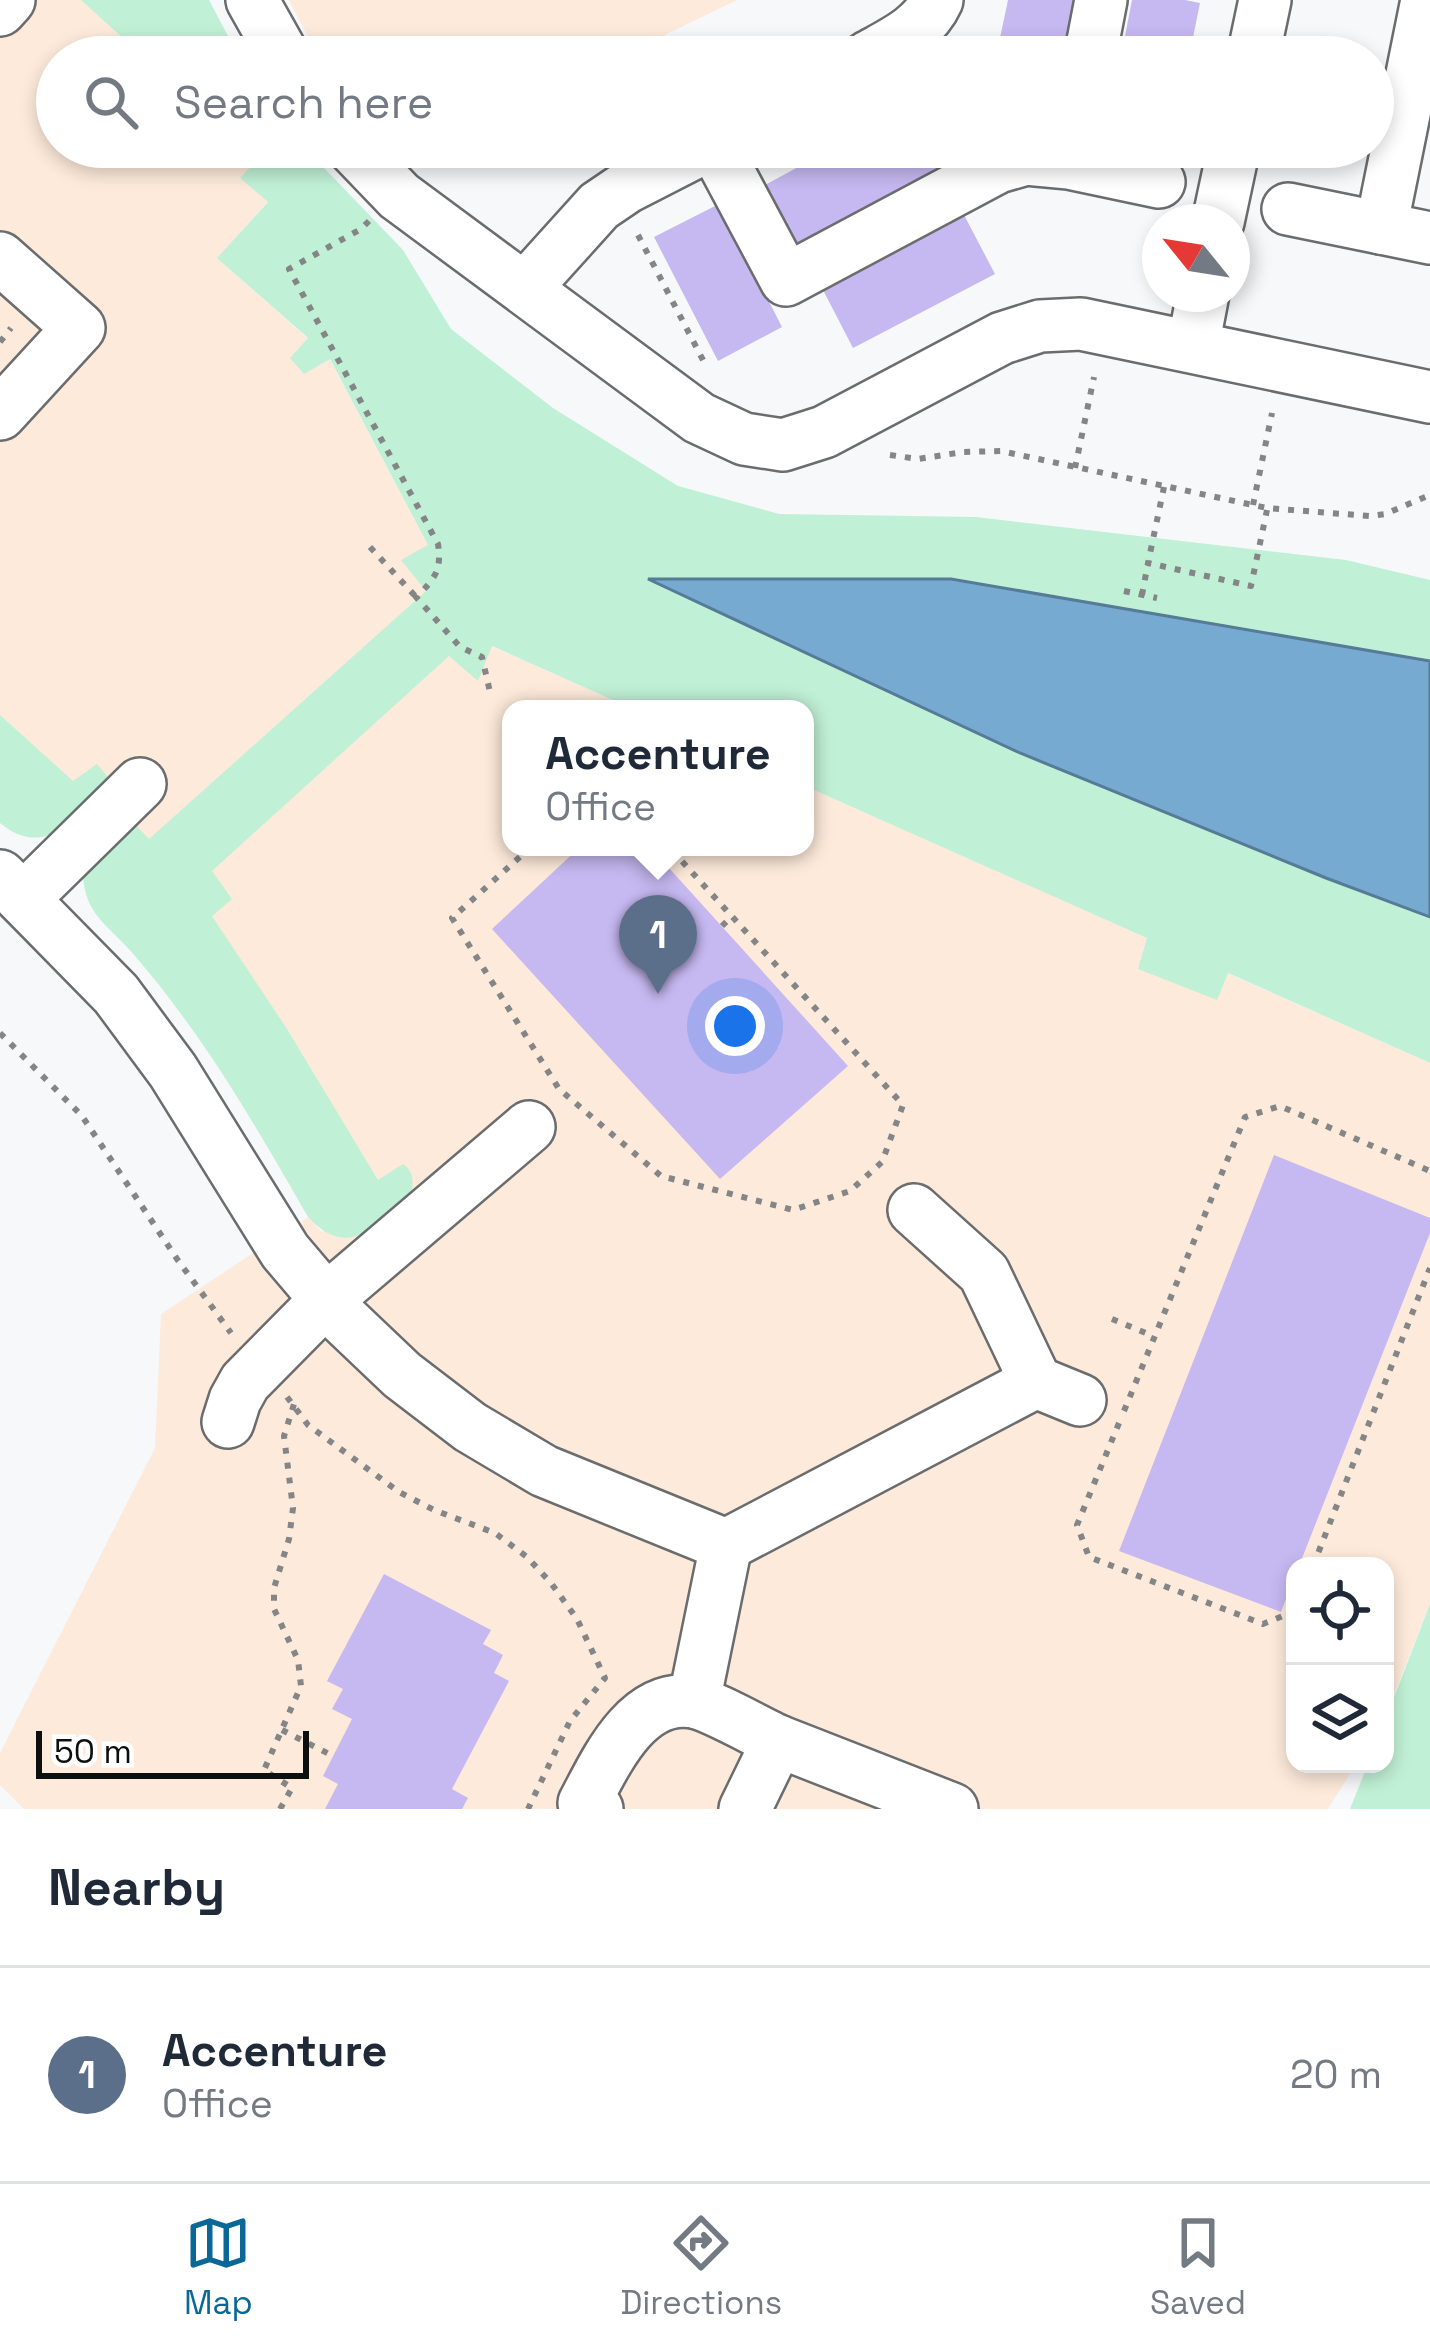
<!DOCTYPE html>
<html lang="en">
<head>
<meta charset="utf-8">
<style>
  body { margin:0; font-family:"Space Grotesk",sans-serif; background:#f6f6f7; color:#1f2937 }
  .controls { position:absolute; right:36px; bottom:36px; display:grid; overflow:hidden; border-radius:24px; box-shadow:0 6px 18px #0003 }
  .controls button { width:108px; height:108px; display:grid; place-items:center; padding:0; border:0; border-bottom:3px solid #e0e1e3; background:#fff; color:#1f2937; font:60px sans-serif }
  .compass { position:absolute; left:1142px; top:204px; width:108px; height:108px; border-radius:50%; background:#fff; box-shadow:0 6px 18px #0003; rotate:300deg }
  .scale { position:absolute; left:36px; bottom:30px; width:273px; box-sizing:border-box; padding-left:12px; border:6px solid #0d0e0e; border-top:0; font-size:33px; line-height:42px; white-space:nowrap; color:#0d0e0e; -webkit-text-stroke:9px #fff; paint-order:stroke }
  .you { position:absolute; left:735px; top:1026px; width:42px; height:42px; margin:-30px; border:9px solid #fff; border-radius:50%; background:#1a73e8; box-shadow:0 0 0 18px #1a73e833 }
  .badge { display:grid; place-items:center; width:78px; height:78px; border-radius:50%; background:#096897; color:#fff; font-size:39px; font-weight:700 }
  .pin { position:absolute; translate:-50% -99px; filter:drop-shadow(0 3px 6px #0008) }
  .pin::after { content:''; position:absolute; top:63px; width:42px; height:36px; background:inherit; clip-path:polygon(0 0,100% 0,50% 100%) }
  .popup { position:absolute; left:502px; top:700px; width:312px; height:156px; box-sizing:border-box; display:grid; place-content:center; border-radius:24px; background:#fff; filter:drop-shadow(0 3px 9px #0005); font-size:39px; white-space:nowrap; color:#747a83 }
  .popup b { font-size:45px; color:#1f2937 }
  .popup::after { content:''; position:absolute; left:50%; top:100%; margin-left:-24px; border:24px solid transparent; border-top-color:#fff }
  .list { margin:0; padding:0; list-style:none }
  h2 { display:flex; justify-content:space-between; align-items:center; height:156px; margin:0; padding:0 48px; font-size:51px }
  h2 small { font-size:39px; font-weight:400; color:#747a83 }
  .list li { display:grid; grid-template-columns:78px 1fr auto; gap:36px; align-items:center; box-sizing:border-box; height:216px; padding:0 48px; border-top:3px solid #e0e1e3 }
  .list b { display:block; font-size:45px; white-space:nowrap }
  .list p { margin:0; font-size:39px; white-space:nowrap; color:#747a83 }
  .list em { font-size:39px; font-style:normal; color:#747a83 }
  .icon { flex:none; width:66px; height:66px; fill:none; stroke:currentColor; stroke-width:2; stroke-linecap:round; stroke-linejoin:round }
  .map { position:relative; flex:none; width:1430px; height:1809px; overflow:hidden }
  .search { position:absolute; background:#fff; box-shadow:0 6px 18px #0003; left:36px; right:36px; top:36px; height:132px; display:flex; align-items:center; gap:30px; box-sizing:border-box; padding:0 42px; border-radius:66px; color:#747a83; font-size:45px }
  .sheet { height:372px; background:#fff }
  nav { display:flex; justify-content:space-around; align-items:center; box-sizing:border-box; height:168px; border-top:3px solid #e0e1e3; background:#fff; font-size:33px; color:#747a83 }
  nav a { display:grid; justify-items:center; gap:6px }
  nav .on { color:#096897 }
  .map>svg:first-child { display:block }
  .commercial { fill:#fdeada }
  .green { fill:#c0f0d5 }
  .water { fill:#76aad1; stroke:#567b96; stroke-width:3 }
  .building { fill:#c6b8f1 }
  .lines { fill:none; stroke-linecap:round; stroke-linejoin:round }
  .minor-casing { stroke:#6a6c6d; stroke-width:56 }
  .path { stroke:#838586; stroke-width:6; stroke-dasharray:6 9; stroke-linecap:butt }
  .minor { stroke:#fff; stroke-width:51 }
</style>
</head>
<body>
<div class="map">
<svg width="1430" height="1809" viewBox="0 0 1430 1809">
  <rect width="100%" height="100%" fill="#f6f8fa"/>
  <g class="commercial">
    <path d="M 0,0 L 85,0 L 147,57 L 57,57 L 57,147 L 245,147 L 258,159 L 268,201 L 218,258 L 329,358 L 428,545 L 426,591 L 149,840 L 73,782 L 0,715 Z"/>
    <path d="M 289,0 L 737,0 L 619,57 L 318,57 Z"/>
    <path d="M 491,646 L 633,709 L 511,709 L 511,847 L 805,847 L 805,786 L 1430,1063 L 1430,1604 L 1385,1717 L 1385,1566 L 1295,1566 L 1295,1764 L 1356,1764 L 1328,1809 L 24,1809 L 0,1785 L 0,1753 L 155,1448 L 161,1314 L 308,1217 L 322,1232 L 379,1181 L 212,916 L 211,871 L 449,655 Z"/>
  </g>
  <g class="green">
    <path d="M 81,0 L 209,0 L 239,57 L 144,57 Z"/>
    <path d="M 245,147 L 304,147 L 403,250 L 451,329 L 553,408 L 678,486 L 779,514 L 976,517 L 1346,560 L 1430,580 L 1430,661 L 951,579 L 651,580 L 1020,753 L 1326,878 L 1430,917 L 1430,1063 L 1228,973 L 1217,1000 L 1138,969 L 1147,938 L 805,786 L 805,709 L 633,709 L 492,646 L 478,681 L 449,656 L 212,871 L 232,899 L 212,916 L 287,1029 L 378,1180 L 403,1164 C 414,1172 413,1180 412,1193 C 380,1224 349,1262 308,1217 C 256,1126 204,1036 135,956 C 110,926 84,915 83,874 L 130,819 L 149,839 L 426,591 L 401,560 L 428,545 L 330,359 L 304,374 L 290,358 L 308,338 L 217,258 L 268,202 L 240,178 L 258,159 Z"/>
    <path d="M 0,715 L 73,781 L 97,764 L 112,782 C 78,814 48,862 0,823 Z"/>
    <path d="M 1430,1604 L 1430,1809 L 1350,1809 L 1368,1764 L 1385,1764 L 1385,1721 Z"/>
  </g>
  <path class="water" d="M 648,579 L 951,579 L 1430,661 L 1430,917 L 1326,878 L 1020,753 Z"/>
  <g class="building">
    <path d="M 1008,0 L 1084,0 L 1073,57 L 996,57 Z"/>
    <path d="M 1132,0 L 1185,0 L 1200,3 L 1189,57 L 1121,57 Z"/>
    <path d="M 835,147 L 983,147 L 799,247 L 765,185 Z"/>
    <path d="M 1115,147 L 1171,147 L 1168,160 Z"/>
    <path d="M 719,204 L 782,327 L 718,361 L 654,237 Z"/>
    <path d="M 964,215 L 995,274 L 853,348 L 822,288 Z"/>
    <path d="M 580,847 L 650,847 L 848,1066 L 720,1179 L 492,929 Z"/>
    <path d="M 1274,1155 L 1430,1218 L 1430,1233 L 1299,1566 L 1295,1566 L 1295,1575 L 1281,1612 L 1119,1551 Z"/>
    <path d="M 384,1574 L 491,1630 L 483,1644 L 503,1655 L 494,1673 L 509,1681 L 452,1789 L 468,1798 L 462,1809 L 325,1809 L 338,1784 L 323,1776 L 352,1719 L 332,1709 L 343,1689 L 327,1681 Z"/>
  </g>
  <g class="lines">
    <g class="minor-casing">
      <g id="minor">
        <path d="M 252,0 L 284,57"/>
        <path d="M 1427,0 L 1381,228 L 1430,238"/>
        <path d="M 0,10 L 9,0"/>
        <path d="M 868,57 C 895,42 924,29 937,0"/>
        <path d="M 1090,57 L 1101,0"/>
        <path d="M 1253,57 L 1265,0"/>
        <path d="M 352,147 L 399,196 L 699,418 L 744,439 L 783,445 L 824,432 L 1002,338 L 1040,326 L 1081,324 L 1430,397"/>
        <path d="M 715,147 L 786,280 L 998,167 L 1026,159 L 1069,163 L 1159,182"/>
        <path d="M 1288,209 L 1381,228"/>
        <path d="M 1218,222 L 1234,147"/>
        <path d="M 0,258 L 79,328 L 0,414"/>
        <path d="M 525,288 L 599,206 L 627,187 L 705,147"/>
        <path d="M 1193,346 L 1203,294"/>
        <path d="M 0,876 L 116,994 L 173,1071 L 285,1251 L 341,1317 L 402,1375 L 470,1427 L 544,1471 L 726,1545"/>
        <path d="M 23,899 L 140,784"/>
        <path d="M 914,1210 L 984,1273 L 1036,1382"/>
        <path d="M 228,1422 L 235,1400 L 245,1382 L 326,1300 L 529,1127"/>
        <path d="M 726,1545 L 1036,1382 L 1080,1400"/>
        <path d="M 694,1702 L 726,1545"/>
        <path d="M 778,1741 L 952,1809"/>
        <path d="M 597,1809 L 584,1803 C 605,1764 636,1692 693,1702 C 711,1705 758,1732 778,1741 L 745,1809"/>
      </g>
    </g>
    <g class="path">
      <path d="M 369,221 L 361,229 L 289,269 L 438,544 C 442,570 435,579 416,597 L 460,647 L 482,657 L 490,692"/>
      <path d="M 638,235 L 704,362"/>
      <path d="M 0,342 L 11,328"/>
      <path d="M 890,455 L 918,459 L 963,452 L 1001,451 L 1267,508 L 1369,516 L 1385,514 L 1430,495"/>
      <path d="M 1075,468 L 1094,377"/>
      <path d="M 1164,487 L 1148,563 L 1251,586 L 1267,510"/>
      <path d="M 1253,505 L 1272,413"/>
      <path d="M 370,547 L 416,597"/>
      <path d="M 1124,591 L 1157,598"/>
      <path d="M 1142,595 L 1148,563"/>
      <path d="M 531,847 L 452,918 L 559,1089 L 661,1176 L 793,1210 L 850,1191 L 882,1162 L 903,1105 L 669,847"/>
      <path d="M 722,926 L 732,916"/>
      <path d="M 0,1033 L 82,1116 L 177,1259 L 231,1333"/>
      <path d="M 1112,1319 L 1153,1336"/>
      <path d="M 287,1397 L 308,1425 L 399,1492 L 434,1510 L 495,1533 L 527,1557 L 551,1583 L 577,1619 L 605,1678 L 570,1721 L 528,1809"/>
      <path d="M 1124,1411 L 1245,1117 L 1280,1106 L 1430,1171"/>
      <path d="M 1119,1423 L 1077,1525 L 1089,1557 L 1263,1624 L 1295,1611"/>
      <path d="M 1313,1566 L 1430,1268"/>
      <path d="M 282,1730 L 333,1756"/>
      <path d="M 280,1809 L 292,1788 L 264,1770 L 301,1686 L 298,1660 L 274,1609 L 274,1588 L 289,1539 L 293,1508 L 284,1436 L 294,1404"/>
    </g>
    <use href="#minor" class="minor"/>
  </g>
</svg>
<div class="controls">
<button><svg class="icon" aria-label="locate" viewBox="0 0 24 24"><circle cx="12" cy="12" r="6"/><path d="M12 2v4M12 18v4M2 12h4M18 12h4"/></svg></button>
<button><svg class="icon" aria-label="layers" viewBox="0 0 24 24"><path d="M12 4l9 5-9 5-9-5zM3 14l9 5 9-5"/></svg></button>
</div>
<svg class="compass" viewBox="-18 -18 36 36"><path d="M0-13l5 13h-10z" fill="#e53935"/><path d="M0 13l5-13h-10z" fill="#747a83"/></svg>
<div class="scale">50 m</div>
<div class="you"></div>
<div class="pin badge" style="left:658px;top:994px;background:#5c6f8a">1</div>
<div class="popup"><b>Accenture</b>Office</div>
<div class="search"><svg class="icon" aria-label="search" viewBox="0 0 24 24"><circle cx="10" cy="10" r="6"/><path d="M15 15l6 6"/></svg>Search here</div>
</div>
<section class="sheet">
<h2>Nearby<small></small></h2>
<ul class="list">
<li><span class="badge" style="background:#5c6f8a">1</span><div><b>Accenture</b><p>Office</p></div><em>20 m</em></li>
</ul>
</section>
<nav>
<a class="on"><svg class="icon" aria-label="map" viewBox="0 0 24 24"><path d="M3 6l6-2 6 2 6-2v14l-6 2-6-2-6 2zM9 4v14M15 6v14"/></svg>Map</a>
<a><svg class="icon" aria-label="directions" viewBox="0 0 24 24"><path d="M12 3l9 9-9 9-9-9zM9 14v-3h6M13 9l2 2-2 2"/></svg>Directions</a>
<a><svg class="icon" aria-label="saved" viewBox="0 0 24 24"><path d="M7 4h10v16l-5-4-5 4z"/></svg>Saved</a>
</nav>
</body>
</html>
